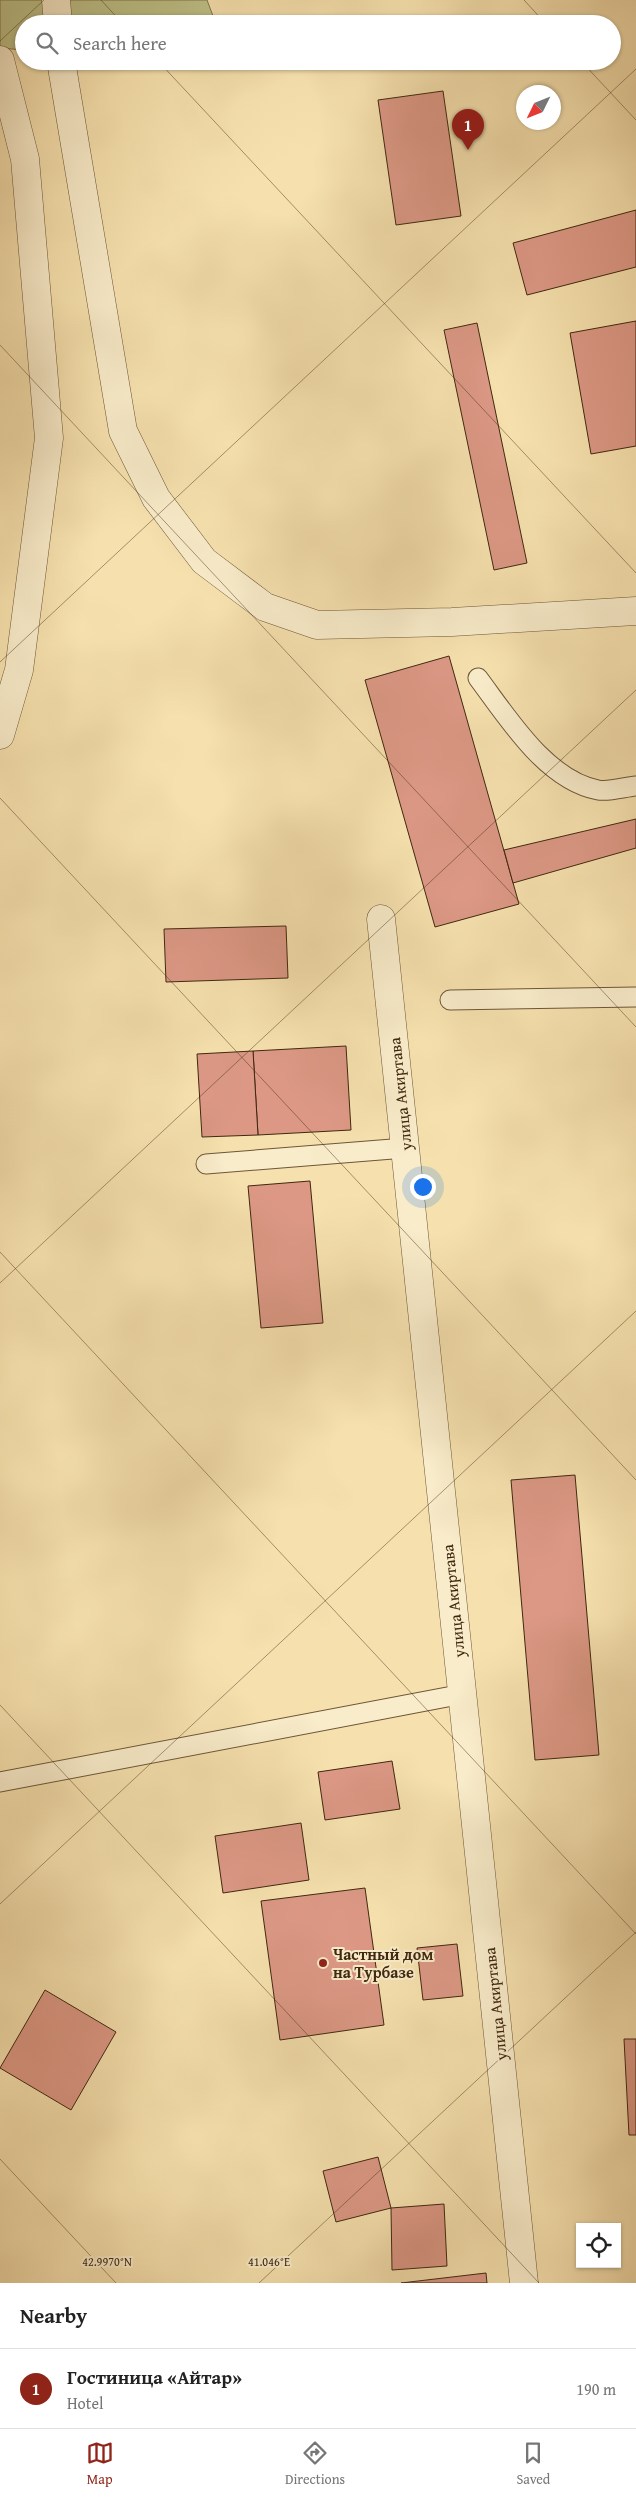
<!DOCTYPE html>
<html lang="en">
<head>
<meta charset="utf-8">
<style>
  body { margin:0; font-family:"Gentium Book Plus",serif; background:#f6f6f6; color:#222 }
  .controls { position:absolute; right:15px; bottom:15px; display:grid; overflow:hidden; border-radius:0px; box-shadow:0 1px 4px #0004 }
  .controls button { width:45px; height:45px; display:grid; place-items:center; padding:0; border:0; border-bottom:1px solid #e0e0e0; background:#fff; color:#222; font:25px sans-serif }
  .compass { position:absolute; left:516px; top:85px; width:45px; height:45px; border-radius:50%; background:#fff; box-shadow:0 1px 4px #0004; rotate:227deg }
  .you { position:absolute; left:422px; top:1186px; width:18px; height:18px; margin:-12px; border:4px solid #fff; border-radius:50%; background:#1a73e8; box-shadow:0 0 0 8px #1a73e833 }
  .badge { display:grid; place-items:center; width:32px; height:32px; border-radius:50%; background:#8f2418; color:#fff; font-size:16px; font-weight:700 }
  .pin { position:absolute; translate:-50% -41px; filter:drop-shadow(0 1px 2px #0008) }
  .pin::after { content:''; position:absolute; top:26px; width:18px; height:15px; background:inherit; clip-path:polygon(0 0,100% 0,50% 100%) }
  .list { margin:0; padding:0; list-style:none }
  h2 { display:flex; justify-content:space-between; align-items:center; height:65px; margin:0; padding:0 20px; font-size:21px }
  h2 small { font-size:16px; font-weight:400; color:#767676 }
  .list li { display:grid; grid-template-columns:32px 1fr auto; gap:15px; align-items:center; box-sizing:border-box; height:80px; padding:0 20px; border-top:1px solid #e0e0e0 }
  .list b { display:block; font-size:19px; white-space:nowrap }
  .list p { margin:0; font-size:16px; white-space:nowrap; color:#767676 }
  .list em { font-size:16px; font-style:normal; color:#767676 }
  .icon { flex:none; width:28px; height:28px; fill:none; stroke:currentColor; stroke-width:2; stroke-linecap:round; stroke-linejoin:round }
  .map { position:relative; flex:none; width:636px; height:2283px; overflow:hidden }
  .search { position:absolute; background:#fff; box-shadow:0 1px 4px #0004; left:15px; right:15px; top:15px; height:55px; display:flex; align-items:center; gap:12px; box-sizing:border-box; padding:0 18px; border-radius:28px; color:#767676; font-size:19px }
  .sheet { height:145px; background:#fff }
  nav { display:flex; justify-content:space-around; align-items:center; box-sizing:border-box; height:70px; border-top:1px solid #e0e0e0; background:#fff; font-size:14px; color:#767676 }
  nav a { display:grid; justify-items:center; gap:2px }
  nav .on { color:#8f2418 }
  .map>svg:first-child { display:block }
  .green { fill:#bec289; stroke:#7e754c }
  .building { fill:#dc9885; stroke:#3f2810 }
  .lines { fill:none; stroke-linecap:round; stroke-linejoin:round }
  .lane-casing { stroke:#6d5638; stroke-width:21 }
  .street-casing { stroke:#6d5638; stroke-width:29 }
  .lane { stroke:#f9ecca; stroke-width:19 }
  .street { stroke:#f9ecca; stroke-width:28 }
  .ticks { fill:none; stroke:#3f2810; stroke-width:1; stroke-opacity:0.45 }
  .poi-dot { fill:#8f2418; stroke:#f9ecca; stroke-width:2 }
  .labels { text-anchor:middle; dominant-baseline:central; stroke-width:4; stroke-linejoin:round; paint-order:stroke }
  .street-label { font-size:16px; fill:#3f2810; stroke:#f9ecca }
  .poi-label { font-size:16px; font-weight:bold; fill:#3f2810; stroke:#f9ecca; text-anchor:start }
  .ticks-label { font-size:12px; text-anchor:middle; fill:#3f2810; stroke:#f9ecca; stroke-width:4; stroke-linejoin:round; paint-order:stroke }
</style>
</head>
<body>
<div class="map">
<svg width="636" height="2283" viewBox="0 0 636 2283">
  <rect width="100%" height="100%" fill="#f6e1ae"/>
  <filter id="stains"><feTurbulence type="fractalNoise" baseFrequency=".004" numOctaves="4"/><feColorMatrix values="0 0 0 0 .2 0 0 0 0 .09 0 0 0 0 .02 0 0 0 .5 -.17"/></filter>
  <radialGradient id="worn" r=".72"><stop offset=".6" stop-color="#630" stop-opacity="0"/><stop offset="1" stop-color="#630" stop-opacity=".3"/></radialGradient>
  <path class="green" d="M 0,0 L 207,0 L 216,24 L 24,24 L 24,50 L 0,48 Z"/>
  <g class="building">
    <path d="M 443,91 L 461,216 L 396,225 L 378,100 Z"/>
    <path d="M 636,210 L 636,267 L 527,295 L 513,243 Z"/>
    <path d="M 636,321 L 636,446 L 591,454 L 570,333 Z"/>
    <path d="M 477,323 L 527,563 L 494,570 L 444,330 Z"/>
    <path d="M 449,656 L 519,904 L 435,927 L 365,680 Z"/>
    <path d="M 636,819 L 636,848 L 513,883 L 504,850 Z"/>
    <path d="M 286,926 L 288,978 L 166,982 L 164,929 Z"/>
    <path d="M 346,1046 L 351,1130 L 258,1135 L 253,1051 Z"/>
    <path d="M 253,1051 L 258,1135 L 202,1137 L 197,1054 Z"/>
    <path d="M 310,1181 L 323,1323 L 261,1328 L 248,1186 Z"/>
    <path d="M 575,1475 L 599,1755 L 535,1760 L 511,1480 Z"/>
    <path d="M 392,1761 L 400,1809 L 325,1820 L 318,1772 Z"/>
    <path d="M 301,1823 L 309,1880 L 223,1893 L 215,1836 Z"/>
    <path d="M 365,1888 L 384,2025 L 280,2040 L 261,1901 Z"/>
    <path d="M 457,1944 L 463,1996 L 423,2000 L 417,1948 Z"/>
    <path d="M 45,1990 L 116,2032 L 71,2110 L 0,2068 Z"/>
    <path d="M 624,2039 L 636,2039 L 636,2135 L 629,2135 Z"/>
    <path d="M 378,2157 L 391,2208 L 336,2222 L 323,2171 Z"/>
    <path d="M 444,2204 L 447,2266 L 392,2270 L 391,2208 Z"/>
    <path d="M 486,2273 L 487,2283 L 401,2283 Z"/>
  </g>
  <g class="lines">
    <g class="lane-casing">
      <g id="lane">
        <path d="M 478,678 C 508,718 546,780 598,790 C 609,792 625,787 636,786"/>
        <path d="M 450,1000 L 636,997"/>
        <path d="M 206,1164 L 405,1148"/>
        <path d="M 0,1782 L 463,1694"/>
      </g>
    </g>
    <g class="street-casing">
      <g id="street">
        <path d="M 56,0 L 58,24"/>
        <path d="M 0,60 L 25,159 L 49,438 L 19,670 L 0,735"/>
        <path d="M 61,61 L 123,431 L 156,498 L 204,561 L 265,607 L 317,625 L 452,622 L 636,611"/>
        <path d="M 381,919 L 524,2283"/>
      </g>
    </g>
    <use href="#lane" class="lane"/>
    <use href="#street" class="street"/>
  </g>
  <path class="ticks" d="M 101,0 L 123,24M 524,0 L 546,24M 0,41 L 44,0M 158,61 L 636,573M 581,61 L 636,120M 0,345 L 636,1027M 0,662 L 636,69M 0,798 L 636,1480M 0,1252 L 636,1934M 0,1283 L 636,690M 0,1705 L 539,2283M 0,1904 L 636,1311M 0,2159 L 116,2283M 259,2283 L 636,1932"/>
  <circle class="poi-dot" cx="323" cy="1963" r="5"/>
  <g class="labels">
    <g class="street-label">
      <text transform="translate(400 1094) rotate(-96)">улица Акиртава</text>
      <text transform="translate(453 1601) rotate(-96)">улица Акиртава</text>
      <text transform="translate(495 2004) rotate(-96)">улица Акиртава</text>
    </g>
    <g class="poi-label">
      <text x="333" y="1954">Частный дом<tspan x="333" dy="18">на Турбазе</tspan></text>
    </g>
  </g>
  <g class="ticks-label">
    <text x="107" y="2266">42.9970°N</text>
    <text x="269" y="2266">41.046°E</text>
  </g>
  <rect width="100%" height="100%" filter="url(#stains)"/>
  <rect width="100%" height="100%" fill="url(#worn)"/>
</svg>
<div class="controls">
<button><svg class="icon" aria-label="locate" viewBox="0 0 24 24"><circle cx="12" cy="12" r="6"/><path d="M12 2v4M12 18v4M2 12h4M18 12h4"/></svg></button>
</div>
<svg class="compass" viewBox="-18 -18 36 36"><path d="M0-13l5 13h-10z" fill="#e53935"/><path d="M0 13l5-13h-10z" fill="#767676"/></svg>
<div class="you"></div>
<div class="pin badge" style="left:468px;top:150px">1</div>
<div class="search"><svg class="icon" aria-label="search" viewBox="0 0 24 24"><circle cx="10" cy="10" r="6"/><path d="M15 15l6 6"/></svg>Search here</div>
</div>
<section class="sheet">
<h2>Nearby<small></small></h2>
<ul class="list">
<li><span class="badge">1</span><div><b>Гостиница «Айтар»</b><p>Hotel</p></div><em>190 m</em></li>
</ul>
</section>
<nav>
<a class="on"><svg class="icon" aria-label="map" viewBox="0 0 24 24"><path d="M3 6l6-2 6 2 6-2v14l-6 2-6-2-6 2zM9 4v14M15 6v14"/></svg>Map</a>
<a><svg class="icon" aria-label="directions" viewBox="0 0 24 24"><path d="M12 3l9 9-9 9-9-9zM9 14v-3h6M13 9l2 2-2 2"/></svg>Directions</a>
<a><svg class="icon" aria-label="saved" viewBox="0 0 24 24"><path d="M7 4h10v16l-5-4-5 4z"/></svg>Saved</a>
</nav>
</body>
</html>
